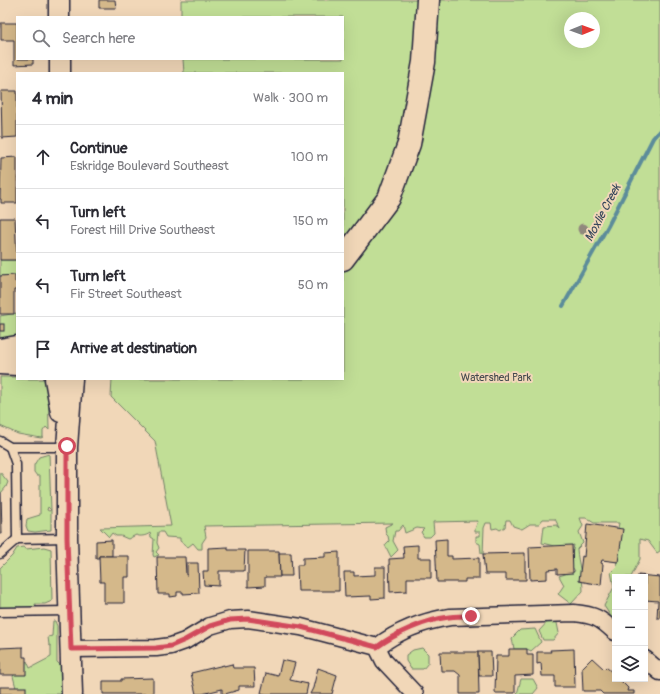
<!DOCTYPE html>
<html lang="en">
<head>
<meta charset="utf-8">
<style>
  body { margin:0; font-family:Pangolin,sans-serif; background:#f2f2f3; color:#2b2b33 }
  .controls { position:absolute; right:12px; bottom:12px; display:grid; overflow:hidden; border-radius:0px; box-shadow:0 4px 16px #0002 }
  .controls button { width:36px; height:36px; display:grid; place-items:center; padding:0; border:0; border-bottom:1px solid #e1e1e2; background:#fff; color:#2b2b33; font:20px sans-serif }
  .compass { position:absolute; left:564px; top:12px; width:36px; height:36px; border-radius:50%; background:#fff; box-shadow:0 4px 16px #0002; rotate:89deg }
  .stop { position:absolute; width:12px; height:12px; margin:-9px; border:3px solid #d1495b; border-radius:50%; background:#fff }
  .stop.end { background:#d1495b; border-color:#fff; box-shadow:0 1px 4px #0008 }
  .list { margin:0; padding:0; list-style:none }
  h2 { display:flex; justify-content:space-between; align-items:center; height:52px; margin:0; padding:0 16px; font-size:17px }
  h2 small { font-size:13px; font-weight:400; color:#7c7c81 }
  .list li { display:grid; grid-template-columns:26px 1fr auto; gap:12px; align-items:center; box-sizing:border-box; height:64px; padding:0 16px; border-top:1px solid #e1e1e2 }
  .list b { display:block; font-size:15px; white-space:nowrap }
  .list p { margin:0; font-size:13px; white-space:nowrap; color:#7c7c81 }
  .list em { font-size:13px; font-style:normal; color:#7c7c81 }
  .icon { flex:none; width:22px; height:22px; fill:none; stroke:currentColor; stroke-width:2; stroke-linecap:round; stroke-linejoin:round }
  .map { position:relative; flex:none; width:660px; height:694px; overflow:hidden }
  .search { position:absolute; background:#fff; box-shadow:0 4px 16px #0002; left:16px; top:16px; width:328px; height:44px; display:flex; align-items:center; gap:10px; box-sizing:border-box; padding:0 14px; border-radius:0px; color:#7c7c81; font-size:15px }
  .panel { position:absolute; background:#fff; box-shadow:0 4px 16px #0002; left:16px; top:72px; width:328px; height:308px; border-radius:0px }
  .map>svg:first-child { display:block }
  .green { fill:#c1de96; stroke:#728068; fill-rule:evenodd }
  .lines { fill:none; stroke-linecap:round; stroke-linejoin:round }
  .stream { stroke:#5b8c9a; stroke-width:4 }
  .building { fill:#d4b88a; stroke:#22223b }
  .service-casing { stroke:#22223b; stroke-width:11 }
  .minor-casing { stroke:#22223b; stroke-width:19 }
  .tertiary-casing { stroke:#22223b; stroke-width:23 }
  .secondary-casing { stroke:#22223b; stroke-width:25 }
  .service { stroke:#f1d7b8; stroke-width:8 }
  .minor { stroke:#f1d7b8; stroke-width:16 }
  .tertiary { stroke:#f1d7b8; stroke-width:20 }
  .secondary { stroke:#f1d7b8; stroke-width:22 }
  .tree { fill:#91887d }
  .route { stroke:#d1495b; stroke-width:5 }
  .labels { text-anchor:middle; dominant-baseline:central; stroke-width:4; stroke-linejoin:round; paint-order:stroke }
  .park-label { font-size:11px; fill:#42484d; stroke:#f1d7b8 }
  .water-label { font-size:12px; font-style:italic; fill:#35455b; stroke:#f1d7b8 }
</style>
</head>
<body>
<div class="map">
<svg width="660" height="694" viewBox="0 0 660 694">
  <rect width="100%" height="100%" fill="#f1d7b8"/>
  <filter id="ink" filterUnits="userSpaceOnUse"><feTurbulence type="fractalNoise" baseFrequency=".025" numOctaves="2"/><feDisplacementMap in="SourceGraphic" scale="8" xChannelSelector="R" yChannelSelector="G"/><feConvolveMatrix kernelMatrix="1 2 1 2 8 2 1 2 1" color-interpolation-filters="sRGB"/></filter>
  <g filter="url(#ink)">
    <g class="green">
      <path d="M 181,0 L 660,0 L 660,551 L 657,553 L 648,541 L 640,539 L 640,559 L 631,577 L 615,577 L 615,620 L 614,621 L 604,606 L 614,587 L 611,572 L 617,566 L 613,540 L 617,533 L 619,523 L 594,523 L 586,518 L 580,518 L 583,526 L 579,532 L 583,543 L 577,549 C 578,564 583,577 583,591 L 571,604 L 558,594 L 564,585 L 559,576 L 575,571 L 570,564 L 574,545 L 562,548 L 542,543 L 544,526 L 557,525 L 560,529 L 555,519 L 543,519 L 539,524 L 530,524 L 522,529 L 513,526 L 510,520 L 506,520 L 505,527 L 500,530 L 497,528 L 492,529 L 491,523 L 486,523 L 484,528 L 483,554 L 481,553 L 480,544 L 476,542 L 476,536 L 480,536 L 480,532 L 475,532 L 475,529 L 478,521 L 433,522 L 434,533 L 430,537 L 424,537 L 421,532 L 424,529 L 417,528 L 405,533 L 403,525 L 398,531 L 395,531 L 393,541 L 398,550 L 391,557 L 385,545 L 389,541 L 388,536 L 386,534 L 385,527 L 393,523 L 204,526 L 206,537 L 202,543 L 202,549 L 198,549 L 193,543 L 188,547 L 180,541 L 180,538 L 166,537 L 163,532 L 158,532 L 157,543 L 159,548 L 156,552 L 159,555 L 154,557 L 153,555 L 154,539 L 151,537 L 150,533 C 146,536 140,537 136,535 L 128,539 L 121,536 L 116,536 L 112,533 L 109,537 L 100,528 L 171,526 L 155,441 L 111,397 L 112,379 L 343,379 L 343,73 L 184,73 L 183,59 L 343,59 L 343,17 L 181,17 ZM 570,18 L 594,18 L 594,42 L 570,42 Z"/>
      <path d="M 0,260 L 17,260 L 17,276 L 14,275 L 0,276 Z"/>
      <path d="M 17,313 L 17,336 L 0,338 L 0,316 Z"/>
      <path d="M 0,377 L 17,377 L 17,379 L 44,379 L 48,383 L 49,430 L 46,427 L 43,431 L 43,437 L 41,438 L 18,434 L 0,426 Z"/>
      <path d="M 49,454 L 51,510 L 48,507 L 47,510 L 49,511 L 51,510 L 51,530 L 35,532 L 28,531 L 26,526 L 27,519 L 40,515 L 40,476 L 37,476 L 34,472 L 34,465 L 39,457 Z"/>
      <path d="M 0,472 L 8,482 L 6,487 L 1,493 L 0,493 Z"/>
      <path d="M 23,547 L 26,549 L 44,547 L 51,549 L 52,601 L 45,604 L 35,604 L 36,609 L 0,610 L 0,568 L 12,556 L 17,548 Z"/>
      <path d="M 551,618 L 557,623 L 559,633 L 553,640 L 543,640 L 539,631 Z"/>
      <path d="M 53,621 L 55,621 L 57,626 L 57,662 L 68,672 L 67,694 L 21,694 L 16,688 L 13,676 L 27,661 L 30,668 L 51,657 L 51,646 L 49,645 L 48,637 L 52,636 Z"/>
      <path d="M 535,629 L 541,642 L 531,651 L 527,649 L 514,649 L 512,638 L 520,630 Z"/>
      <path d="M 422,648 L 428,654 L 428,663 L 423,669 L 411,669 L 406,661 L 406,655 L 413,650 Z"/>
      <path d="M 521,679 L 533,679 L 538,688 L 533,694 L 517,694 Z"/>
    </g>
    <g class="lines">
      <path class="stream" d="M 563,306 L 608,226 L 653,138 L 660,130"/>
    </g>
    <g class="building">
      <path d="M 99,0 L 115,0 L 116,8 L 99,8 Z"/>
      <path d="M 1,23 L 17,23 L 17,59 L 33,59 L 33,64 L 14,65 L 14,40 L 1,40 Z"/>
      <path d="M 1,91 L 17,91 L 17,137 L 2,138 Z"/>
      <path d="M 17,157 L 17,203 L 1,203 L 1,199 L 0,199 L 1,158 Z"/>
      <path d="M 0,218 L 15,218 L 17,260 L 0,260 Z"/>
      <path d="M 15,275 L 15,282 L 17,282 L 17,290 L 14,290 L 14,314 L 0,314 L 0,276 Z"/>
      <rect x="0" y="324" width="4" height="7"/>
      <path d="M 0,493 L 1,493 L 2,534 L 0,534 Z"/>
      <path d="M 587,524 L 623,529 L 618,562 L 602,560 L 601,563 L 603,564 L 601,585 L 579,581 L 582,556 L 584,557 Z"/>
      <path d="M 447,539 L 447,556 L 452,556 L 452,559 L 479,558 L 479,579 L 465,579 L 465,582 L 437,582 L 435,540 Z"/>
      <path d="M 112,540 L 112,556 L 99,556 L 99,558 L 96,558 L 96,541 Z"/>
      <path d="M 418,545 L 418,558 L 431,558 L 431,578 L 407,578 L 407,591 L 390,592 L 389,559 L 404,558 L 403,546 Z"/>
      <path d="M 572,545 L 573,573 L 557,574 L 557,569 L 547,570 L 547,579 L 530,580 L 529,547 Z"/>
      <path d="M 228,547 L 228,550 L 245,550 L 244,571 L 219,571 L 219,586 L 204,585 L 203,571 L 208,571 L 208,548 Z"/>
      <path d="M 248,551 L 279,551 L 280,577 L 265,577 L 265,586 L 248,587 Z"/>
      <path d="M 339,552 L 339,591 L 298,591 L 297,565 L 303,565 L 303,558 L 325,557 L 325,553 Z"/>
      <path d="M 279,553 L 291,553 L 292,576 L 280,576 Z"/>
      <path d="M 525,553 L 525,572 L 526,572 L 526,580 L 506,580 L 506,574 L 485,574 L 483,554 Z"/>
      <path d="M 99,556 L 129,556 L 129,577 L 124,577 L 124,603 L 104,603 L 104,582 L 100,582 Z"/>
      <path d="M 157,557 L 185,557 L 186,575 L 187,575 L 187,563 L 198,563 L 199,593 L 183,594 L 183,592 L 177,592 L 177,596 L 170,597 L 170,594 L 158,594 Z"/>
      <path d="M 375,567 L 385,567 L 385,598 L 371,599 L 371,596 L 345,597 L 344,572 L 354,572 L 354,576 L 375,575 Z"/>
      <path d="M 638,575 L 660,577 L 660,618 L 657,618 L 658,601 L 645,600 L 645,577 L 638,577 Z"/>
      <path d="M 23,647 L 23,657 L 26,657 L 26,675 L 0,675 L 0,648 Z"/>
      <path d="M 509,649 L 527,649 L 527,655 L 533,655 L 533,675 L 515,676 L 515,693 L 495,693 L 496,656 L 509,656 Z"/>
      <path d="M 574,649 L 575,687 L 555,687 L 555,676 L 542,676 L 541,663 L 537,664 L 537,652 L 551,652 L 550,650 Z"/>
      <path d="M 440,652 L 478,652 L 479,694 L 460,694 L 460,675 L 455,671 L 441,671 Z"/>
      <path d="M 478,652 L 491,652 L 492,676 L 479,676 Z"/>
      <path d="M 592,658 L 604,669 L 606,667 L 615,675 L 615,679 L 619,679 L 628,688 L 627,691 L 634,691 L 634,694 L 603,694 L 600,691 L 583,691 L 582,668 Z"/>
      <path d="M 282,660 L 295,663 L 290,680 L 308,684 L 306,694 L 266,694 L 261,693 L 266,673 L 278,676 Z"/>
      <path d="M 232,664 L 233,668 L 254,668 L 255,686 L 239,686 L 239,690 L 225,694 L 222,694 L 222,689 L 202,694 L 196,694 L 191,673 L 224,665 L 224,666 Z"/>
      <path d="M 318,668 L 337,675 L 332,694 L 310,694 L 313,688 Z"/>
      <path d="M 153,678 L 153,694 L 103,694 L 103,681 L 121,681 L 121,679 Z"/>
      <rect x="0" y="687" width="26" height="7"/>
    </g>
    <g class="lines">
      <g class="service-casing">
        <g id="service">
          <path d="M 0,441 L 10,447 L 67,447"/>
          <path d="M 10,447 L 16,464 L 17,539"/>
          <path d="M 0,554 L 17,539 L 67,538"/>
          <path d="M 0,612 L 69,611"/>
        </g>
      </g>
      <g class="minor-casing">
        <g id="minor">
          <path d="M 377,647 C 398,631 424,621 450,617 L 574,613 C 595,615 600,618 615,632"/>
          <path d="M 71,649 L 156,648 L 171,646 L 185,641 L 210,626 L 230,620 L 248,619 L 301,627 L 377,647 L 384,661 L 415,694"/>
          <path d="M 645,659 L 660,672"/>
        </g>
      </g>
      <g class="tertiary-casing">
        <g id="tertiary">
          <path d="M 59,0 L 59,17"/>
          <path d="M 60,59 L 60,73"/>
          <path d="M 55,379 L 61,412"/>
          <path d="M 72,694 L 67,538 L 67,447 L 72,379"/>
        </g>
      </g>
      <g class="secondary-casing">
        <g id="secondary">
          <path d="M 343,259 L 389,198 L 409,144 L 424,62 L 428,0"/>
          <path d="M 0,350 L 17,347"/>
          <path d="M 0,363 L 17,364"/>
        </g>
      </g>
      <use href="#service" class="service"/>
      <use href="#minor" class="minor"/>
      <use href="#tertiary" class="tertiary"/>
      <use href="#secondary" class="secondary"/>
    </g>
    <circle class="tree" cx="583" cy="229" r="5.5"/>
  </g>
  <g class="lines" filter="url(#ink)">
    <path class="route" d="M 67,446 L 67,538 L 71,649 L 156,648 L 171,646 L 185,640 L 210,626 L 230,620 L 248,619 L 301,627 L 377,647 C 396,633 425,620 449,617 C 457,616 464,616 471,616"/>
  </g>
  <g class="labels">
    <g class="park-label">
      <text x="496" y="377">Watershed Park</text>
    </g>
    <g class="water-label">
      <text transform="translate(603 213) rotate(-62)">Moxlie Creek</text>
    </g>
  </g>
</svg>
<div class="controls">
<button>+</button>
<button>−</button>
<button><svg class="icon" aria-label="layers" viewBox="0 0 24 24"><path d="M12 4l9 5-9 5-9-5zM3 14l9 5 9-5"/></svg></button>
</div>
<svg class="compass" viewBox="-18 -18 36 36"><path d="M0-13l5 13h-10z" fill="#e53935"/><path d="M0 13l5-13h-10z" fill="#7c7c81"/></svg>
<div class="stop" style="left:67px;top:446px"></div>
<div class="stop end" style="left:471px;top:616px"></div>
<div class="search"><svg class="icon" aria-label="search" viewBox="0 0 24 24"><circle cx="10" cy="10" r="6"/><path d="M15 15l6 6"/></svg>Search here</div>
<section class="panel">
<h2>4 min<small>Walk · 300 m</small></h2>
<ul class="list">
<li><svg class="icon" aria-label="ahead" viewBox="0 0 24 24"><path d="M12 20V5M6 11l6-6 6 6"/></svg><div><b>Continue</b><p>Eskridge Boulevard Southeast</p></div><em>100 m</em></li>
<li><svg class="icon" aria-label="left" viewBox="0 0 24 24"><path d="M17 20v-9H6M10 6l-5 5 5 5"/></svg><div><b>Turn left</b><p>Forest Hill Drive Southeast</p></div><em>150 m</em></li>
<li><svg class="icon" aria-label="left" viewBox="0 0 24 24"><path d="M17 20v-9H6M10 6l-5 5 5 5"/></svg><div><b>Turn left</b><p>Fir Street Southeast</p></div><em>50 m</em></li>
<li><svg class="icon" aria-label="arrive" viewBox="0 0 24 24"><path d="M6 21V4h12l-3 4 3 4H6"/></svg><div><b>Arrive at destination</b></div></li>
</ul>
</section>
</div>
</body>
</html>
